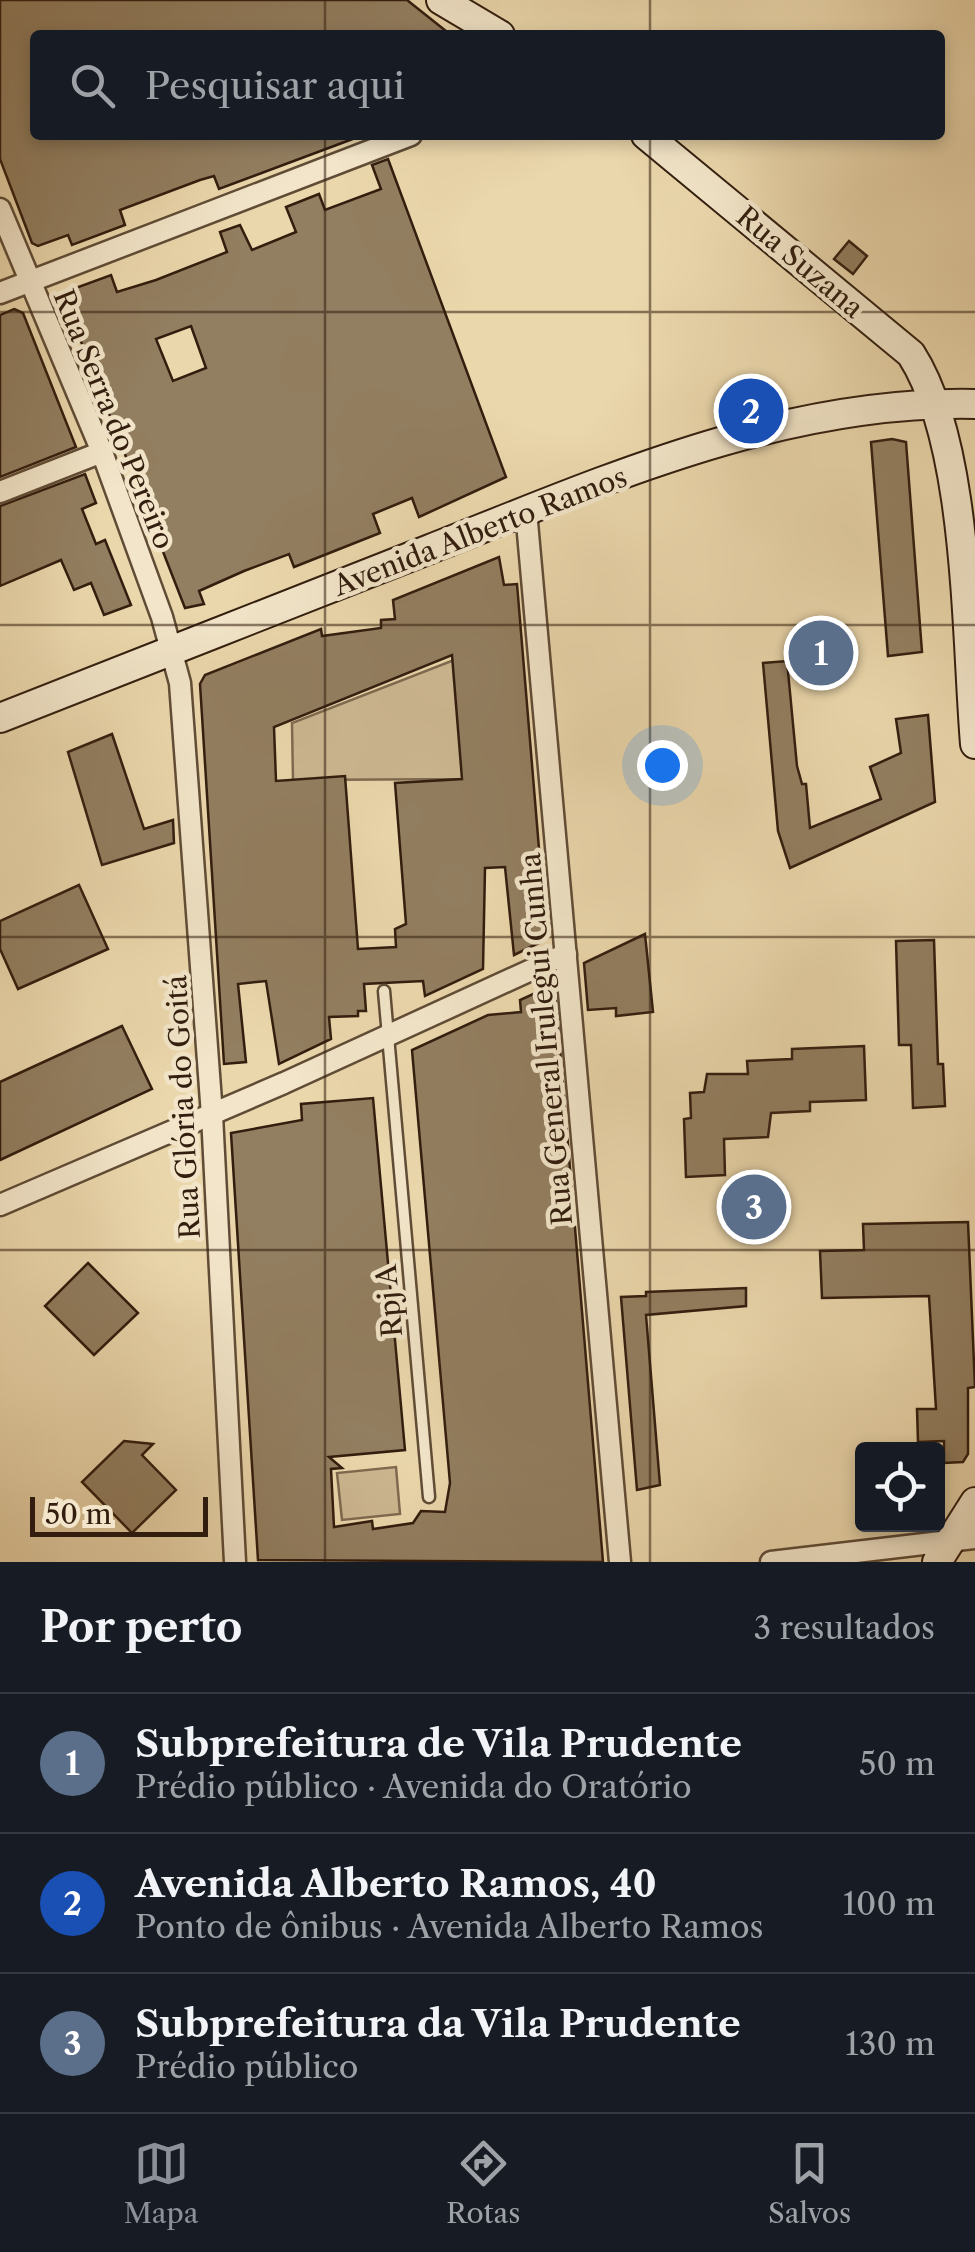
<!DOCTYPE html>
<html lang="pt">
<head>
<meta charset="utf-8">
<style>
  body { margin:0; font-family:"Libre Caslon Text",serif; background:#242831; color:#f1f3f6 }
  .controls { position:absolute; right:30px; bottom:30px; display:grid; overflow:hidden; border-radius:10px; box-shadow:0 5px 15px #0003 }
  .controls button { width:90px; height:90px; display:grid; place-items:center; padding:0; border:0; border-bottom:2px solid #363941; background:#171b24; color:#f1f3f6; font:50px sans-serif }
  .scale { position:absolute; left:30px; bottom:25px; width:178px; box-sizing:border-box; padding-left:10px; border:5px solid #321d0e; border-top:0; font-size:28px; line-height:35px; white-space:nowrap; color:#321d0e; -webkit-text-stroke:8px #f2e5c9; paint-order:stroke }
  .you { position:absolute; left:662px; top:765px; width:35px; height:35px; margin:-25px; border:8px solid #fff; border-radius:50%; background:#1a73e8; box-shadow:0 0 0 15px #1a73e833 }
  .badge { display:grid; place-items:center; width:65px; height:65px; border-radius:50%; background:#8c9099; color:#fff; font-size:32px; font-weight:700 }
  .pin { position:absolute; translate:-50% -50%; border:5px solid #fff; box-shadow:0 2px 10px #0006 }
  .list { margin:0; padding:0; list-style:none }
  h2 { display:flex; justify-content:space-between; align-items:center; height:130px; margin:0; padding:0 40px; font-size:42px }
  h2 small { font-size:32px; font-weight:400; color:#9ea1a6 }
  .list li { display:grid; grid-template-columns:65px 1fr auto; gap:30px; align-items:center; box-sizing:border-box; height:140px; padding:0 40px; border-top:2px solid #363941 }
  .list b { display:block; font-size:38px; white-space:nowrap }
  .list p { margin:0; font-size:32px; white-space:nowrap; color:#9ea1a6 }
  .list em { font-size:32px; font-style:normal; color:#9ea1a6 }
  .icon { flex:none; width:55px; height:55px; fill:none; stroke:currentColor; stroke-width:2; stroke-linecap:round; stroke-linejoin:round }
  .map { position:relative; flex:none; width:975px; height:1562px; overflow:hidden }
  .search { position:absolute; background:#171b24; box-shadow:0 5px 15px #0003; left:30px; right:30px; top:30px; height:110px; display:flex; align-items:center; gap:25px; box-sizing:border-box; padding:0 35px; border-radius:10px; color:#9ea1a6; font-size:38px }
  .sheet { height:550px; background:#171b24 }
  nav { display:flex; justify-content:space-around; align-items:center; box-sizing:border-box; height:140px; border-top:2px solid #363941; background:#171b24; font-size:28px; color:#9ea1a6 }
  nav a { display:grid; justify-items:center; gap:5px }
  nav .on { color:#8c9099 }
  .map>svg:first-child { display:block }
  .green { fill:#ccb791; stroke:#7f6a50; stroke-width:2.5 }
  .building { fill:#927e60; stroke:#321d0e; stroke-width:2.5; fill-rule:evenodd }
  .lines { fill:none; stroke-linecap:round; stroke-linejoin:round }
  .lane-casing { stroke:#604c36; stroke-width:15 }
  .street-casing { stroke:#604c36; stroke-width:25 }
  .secondary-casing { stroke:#321d0e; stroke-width:32 }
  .lane { stroke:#f2e5c9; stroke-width:10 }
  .street { stroke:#f2e5c9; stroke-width:20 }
  .secondary { stroke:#f2e5c9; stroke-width:28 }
  .grid { fill:none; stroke:#321d0e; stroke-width:2.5; stroke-opacity:0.55 }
  .labels { text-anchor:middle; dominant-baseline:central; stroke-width:9; stroke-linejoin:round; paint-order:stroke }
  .street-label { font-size:28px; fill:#321d0e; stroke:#f2e5c9 }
</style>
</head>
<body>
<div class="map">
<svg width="975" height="1562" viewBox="0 0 975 1562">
  <rect width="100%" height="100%" fill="#ebd7ac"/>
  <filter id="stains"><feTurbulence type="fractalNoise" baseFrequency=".002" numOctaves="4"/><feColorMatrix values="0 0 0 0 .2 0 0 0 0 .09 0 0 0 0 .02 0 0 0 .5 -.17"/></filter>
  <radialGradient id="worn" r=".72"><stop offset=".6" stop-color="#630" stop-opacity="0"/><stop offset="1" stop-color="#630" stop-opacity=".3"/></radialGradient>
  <g class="green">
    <path d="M 454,660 L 467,779 L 293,780 L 292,723 Z"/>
    <path d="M 396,1467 L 400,1514 L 342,1520 L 337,1473 Z"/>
  </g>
  <g class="building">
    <path d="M 0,0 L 407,0 L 451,35 L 35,35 L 35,135 L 358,137 L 219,189 L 214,176 L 200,180 L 120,210 L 125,225 L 72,245 L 68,235 L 38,246 L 32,243 L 0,159 Z"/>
    <path d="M 388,159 L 506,477 L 419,517 L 412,498 L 373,514 L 380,533 L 294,567 L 289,554 L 244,571 L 199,591 L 204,604 L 185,608 L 62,293 L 111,275 L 117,292 L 156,280 L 227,252 L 220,232 L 240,225 L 252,250 L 296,232 L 286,207 L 319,194 L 325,210 L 381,189 L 372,165 ZM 191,326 L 206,368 L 173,381 L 156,339 Z"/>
    <path d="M 849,241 L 867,256 L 853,274 L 834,259 Z"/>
    <path d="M 14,309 L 23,313 L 76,447 L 0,477 L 0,315 Z"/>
    <path d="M 892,439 L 906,442 L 922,652 L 888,656 L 871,442 Z"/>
    <path d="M 85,474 L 96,503 L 82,509 L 96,544 L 105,540 L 131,605 L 104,615 L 91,583 L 74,590 L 61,560 L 0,586 L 0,506 Z"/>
    <path d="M 499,557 L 504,585 L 517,584 L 546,933 L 541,942 L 514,955 L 505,867 L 485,868 L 483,969 L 425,996 L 423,981 L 364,984 L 366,1011 L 358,1011 L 358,1016 L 329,1017 L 331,1039 L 279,1064 L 266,981 L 238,984 L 246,1062 L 224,1064 L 200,684 L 205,675 L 321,629 L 322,636 L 381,628 L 381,620 L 395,619 L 393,600 ZM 452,655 L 462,779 L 395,783 L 406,924 L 395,929 L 396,947 L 358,949 L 345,776 L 276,781 L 274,727 Z"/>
    <path d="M 787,661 L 797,766 L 802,784 L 806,784 L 810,828 L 881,799 L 870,767 L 901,753 L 896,719 L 928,715 L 935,802 L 790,868 L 778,831 L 763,663 Z"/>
    <path d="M 112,734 L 144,829 L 173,820 L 174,843 L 102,865 L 68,752 Z"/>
    <path d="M 79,885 L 108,949 L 18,989 L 0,949 L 0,921 Z"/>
    <path d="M 645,934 L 653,1012 L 616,1016 L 616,1008 L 588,1010 L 584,963 Z"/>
    <path d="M 934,940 L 938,1064 L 943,1064 L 945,1106 L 913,1108 L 911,1045 L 899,1045 L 896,941 Z"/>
    <path d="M 542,990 L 556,1001 L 603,1562 L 258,1560 L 231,1133 L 302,1120 L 301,1104 L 373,1098 L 405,1450 L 329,1457 L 342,1468 L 331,1469 L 334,1527 L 372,1521 L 373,1529 L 413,1523 L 421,1511 L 445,1512 L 450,1483 L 412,1050 L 488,1015 L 521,1012 L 520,1000 Z"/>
    <path d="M 122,1026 L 152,1089 L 0,1160 L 0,1082 Z"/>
    <path d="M 864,1046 L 866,1100 L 810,1102 L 810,1111 L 771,1113 L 768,1137 L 724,1139 L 725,1175 L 686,1177 L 684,1119 L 691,1118 L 690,1093 L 704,1092 L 707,1074 L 748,1074 L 747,1061 L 792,1059 L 792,1049 Z"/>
    <path d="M 968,1222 L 975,1387 L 968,1388 L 968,1454 L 963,1462 L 944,1463 L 944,1441 L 918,1442 L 917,1409 L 936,1409 L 929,1296 L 822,1298 L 820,1251 L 864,1250 L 863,1224 Z"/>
    <path d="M 88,1263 L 138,1313 L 94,1355 L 45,1306 Z"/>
    <path d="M 746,1288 L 746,1306 L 646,1315 L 660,1485 L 637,1490 L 621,1297 L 646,1296 L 646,1292 Z"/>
    <path d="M 124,1441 L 153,1444 L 142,1455 L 176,1490 L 132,1533 L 82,1482 Z"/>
  </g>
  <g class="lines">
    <g class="lane-casing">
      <path id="lane" d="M 384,991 L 429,1497"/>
    </g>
    <g class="street-casing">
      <g id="street">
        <path d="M 0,209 L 102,452 L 162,617 L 180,683 L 212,1115 L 235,1562"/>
        <path d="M 0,293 L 411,135"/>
        <path d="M 0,492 L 102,452"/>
        <path d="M 526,511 L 620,1562"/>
        <path d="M 0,1205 L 284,1083 L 566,954"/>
        <path d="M 771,1562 L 975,1538"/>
      </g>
    </g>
    <g class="secondary-casing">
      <g id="secondary">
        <path d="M 441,0 L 500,35"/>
        <path d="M 646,135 L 911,354 C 969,444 966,635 975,744"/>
        <path d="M 0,718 C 143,662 287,605 430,549 C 605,480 783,400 975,404"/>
        <path d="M 937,1562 L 975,1502"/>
      </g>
    </g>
    <use href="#lane" class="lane"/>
    <use href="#street" class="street"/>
    <use href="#secondary" class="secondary"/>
  </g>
  <path class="grid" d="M 325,0 L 325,35M 650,0 L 650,35M 325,135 L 325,1562M 650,135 L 650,1562M 0,312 L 975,312M 0,625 L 975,625M 0,937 L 975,937M 0,1250 L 975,1250"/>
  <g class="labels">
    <g class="street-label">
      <text transform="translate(800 262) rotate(40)">Rua Suzana</text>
      <text transform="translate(114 419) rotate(68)">Rua Serra do Pereiro</text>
      <text transform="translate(480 531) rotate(-21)">Avenida Alberto Ramos</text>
      <text transform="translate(546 1039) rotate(-95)">Rua General Irulegui Cunha</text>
      <text transform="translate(183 1107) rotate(-93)">Rua Glória do Goitá</text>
      <text transform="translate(389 1301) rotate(-95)">Rpj A</text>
    </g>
  </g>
  <rect width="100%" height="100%" filter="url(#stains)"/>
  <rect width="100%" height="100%" fill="url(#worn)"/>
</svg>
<div class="controls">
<button><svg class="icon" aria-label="locate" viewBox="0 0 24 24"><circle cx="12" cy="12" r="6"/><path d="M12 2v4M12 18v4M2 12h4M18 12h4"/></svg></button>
</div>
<div class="scale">50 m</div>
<div class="you"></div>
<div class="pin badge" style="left:821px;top:653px;background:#5c6f8a">1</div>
<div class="pin badge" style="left:751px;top:411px;background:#1a4fb4">2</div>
<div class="pin badge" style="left:754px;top:1207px;background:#5c6f8a">3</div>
<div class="search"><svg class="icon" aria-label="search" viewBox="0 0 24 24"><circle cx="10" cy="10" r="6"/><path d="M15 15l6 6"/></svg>Pesquisar aqui</div>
</div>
<section class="sheet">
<h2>Por perto<small>3 resultados</small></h2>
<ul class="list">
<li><span class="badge" style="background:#5c6f8a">1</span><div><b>Subprefeitura de Vila Prudente</b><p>Prédio público · Avenida do Oratório</p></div><em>50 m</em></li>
<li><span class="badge" style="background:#1a4fb4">2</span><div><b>Avenida Alberto Ramos, 40</b><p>Ponto de ônibus · Avenida Alberto Ramos</p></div><em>100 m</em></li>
<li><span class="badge" style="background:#5c6f8a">3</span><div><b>Subprefeitura da Vila Prudente</b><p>Prédio público</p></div><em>130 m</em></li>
</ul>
</section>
<nav>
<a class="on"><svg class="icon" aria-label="map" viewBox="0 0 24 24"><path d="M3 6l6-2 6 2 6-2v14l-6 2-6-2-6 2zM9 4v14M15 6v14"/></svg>Mapa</a>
<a><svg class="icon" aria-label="directions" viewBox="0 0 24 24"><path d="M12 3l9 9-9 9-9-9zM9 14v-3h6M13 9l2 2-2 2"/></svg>Rotas</a>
<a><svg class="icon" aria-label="saved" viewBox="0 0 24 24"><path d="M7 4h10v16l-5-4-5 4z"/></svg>Salvos</a>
</nav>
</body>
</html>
